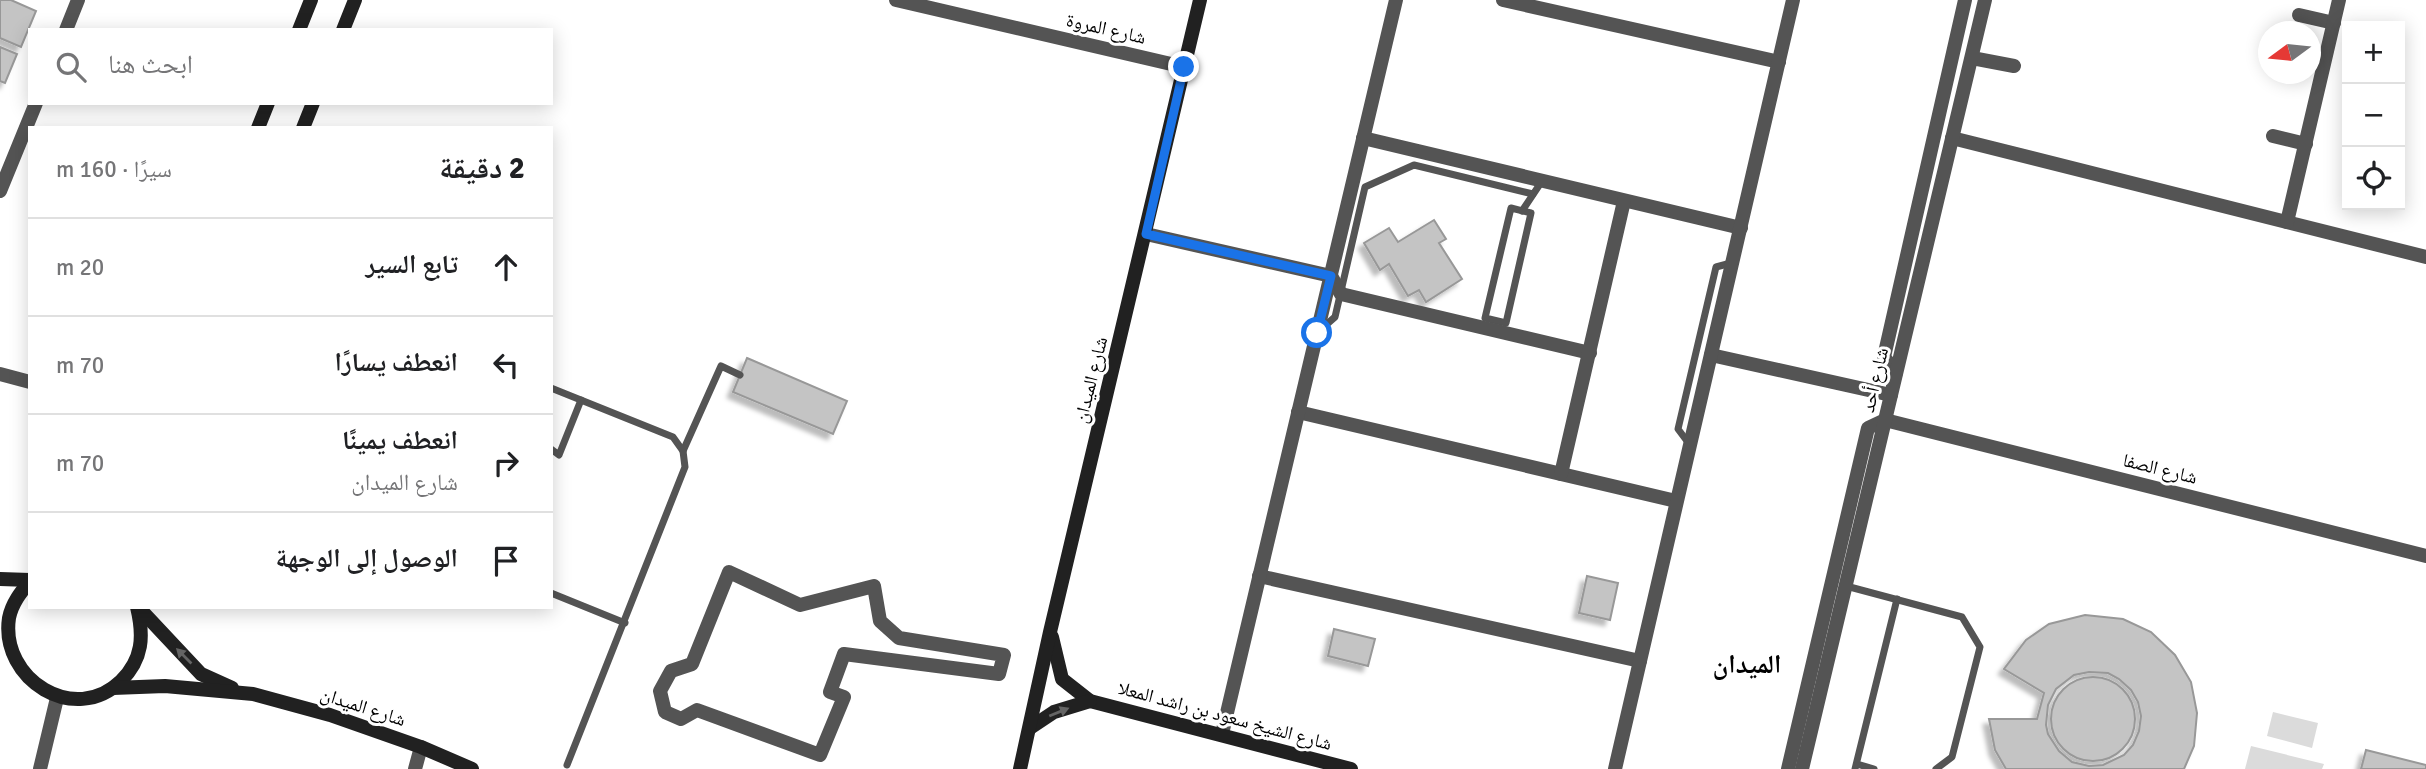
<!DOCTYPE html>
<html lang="ar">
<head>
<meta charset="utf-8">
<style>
  body { margin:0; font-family:Signika,"Noto Naskh Arabic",sans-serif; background:#f2f2f2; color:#202124; direction:rtl }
  .controls { position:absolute; right:21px; top:21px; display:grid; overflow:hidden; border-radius:0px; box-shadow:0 4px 18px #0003 }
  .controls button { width:63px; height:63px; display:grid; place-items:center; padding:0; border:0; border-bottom:2px solid #e0e0e0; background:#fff; color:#202124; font:35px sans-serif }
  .compass { position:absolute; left:2258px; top:21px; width:63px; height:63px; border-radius:50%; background:#fff; box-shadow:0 4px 18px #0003; rotate:255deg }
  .stop { position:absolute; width:21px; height:21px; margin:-16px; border:5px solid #1a73e8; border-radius:50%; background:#fff }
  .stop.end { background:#1a73e8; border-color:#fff; box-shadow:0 2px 7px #0008 }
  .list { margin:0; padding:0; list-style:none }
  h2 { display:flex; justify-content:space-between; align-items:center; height:91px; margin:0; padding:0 28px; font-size:30px }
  h2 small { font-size:23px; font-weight:400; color:#757577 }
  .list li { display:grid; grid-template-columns:46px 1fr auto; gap:21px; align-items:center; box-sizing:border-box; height:98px; padding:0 28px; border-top:2px solid #e0e0e0 }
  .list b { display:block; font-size:26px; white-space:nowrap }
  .list p { margin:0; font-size:23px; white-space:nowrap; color:#757577 }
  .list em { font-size:23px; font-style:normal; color:#757577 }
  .icon { flex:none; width:38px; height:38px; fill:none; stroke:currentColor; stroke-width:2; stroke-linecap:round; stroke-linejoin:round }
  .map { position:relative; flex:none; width:2426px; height:769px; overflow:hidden; direction:ltr }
  .search { position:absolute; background:#fff; box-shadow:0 4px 18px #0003; left:28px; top:28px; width:525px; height:77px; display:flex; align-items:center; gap:18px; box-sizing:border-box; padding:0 24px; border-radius:0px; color:#757577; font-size:26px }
  .panel { position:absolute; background:#fff; box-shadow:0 4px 18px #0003; left:28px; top:126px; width:525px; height:483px; border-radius:0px; direction:rtl }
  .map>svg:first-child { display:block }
  .green { fill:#dbdbdb }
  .building { fill:#c4c4c4; stroke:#989898; stroke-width:2; fill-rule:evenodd; filter:url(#shadow) }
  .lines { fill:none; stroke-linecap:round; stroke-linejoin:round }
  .lane { stroke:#545454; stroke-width:7 }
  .street { stroke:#545454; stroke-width:14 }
  .secondary { stroke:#212121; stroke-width:14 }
  .oneway { fill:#646464 }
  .route { stroke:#1a73e8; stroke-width:9 }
  .labels { text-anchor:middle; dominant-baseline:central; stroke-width:6; stroke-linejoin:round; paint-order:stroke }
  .street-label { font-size:19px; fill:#000; stroke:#fff }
  .district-label { font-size:26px; font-weight:bold; fill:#000; stroke:#fff }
</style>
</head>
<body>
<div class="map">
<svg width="2426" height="769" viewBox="0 0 2426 769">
  <defs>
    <filter id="shadow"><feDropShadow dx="-5.5" dy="5.5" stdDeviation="2" flood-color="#0004"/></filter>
  </defs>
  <rect width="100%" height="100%" fill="#fff"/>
  <g class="green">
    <path d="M 2273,712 L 2318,723 L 2312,748 L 2267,736 Z"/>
    <path d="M 2251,746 L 2324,764 L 2322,769 L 2245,769 Z"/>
  </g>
  <g class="building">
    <path d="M 0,0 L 11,0 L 36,11 L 21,47 L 0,38 Z"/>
    <path d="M 0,47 L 17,54 L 5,83 L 0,81 Z"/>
    <path d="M 1434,220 L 1446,239 L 1439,243 L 1462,279 L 1426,302 L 1419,290 L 1408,296 L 1389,264 L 1380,270 L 1364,243 L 1389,228 L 1398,242 Z"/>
    <path d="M 747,358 L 847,401 L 833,434 L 733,392 Z"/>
    <path d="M 1587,576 L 1618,583 L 1610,620 L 1579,613 Z"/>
    <path d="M 2085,615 L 2123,619 L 2151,632 L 2175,655 L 2191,682 L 2197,713 L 2194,746 L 2184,769 L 2006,769 L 1995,750 L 1989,719 L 2037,719 L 2044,693 L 2004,669 L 2026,640 L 2049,624 ZM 2089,672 L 2108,673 L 2119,679 L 2131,690 L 2138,702 L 2141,716 L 2139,731 L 2133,745 L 2124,755 L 2103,765 L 2089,766 L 2072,762 L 2059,751 L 2048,734 L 2046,725 L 2048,705 L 2056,689 L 2074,675 Z"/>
    <path d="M 1334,629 L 1375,639 L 1368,666 L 1328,656 Z"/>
    <circle cx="2093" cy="719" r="42"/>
    <path d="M 2366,750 L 2426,765 L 2426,769 L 2361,769 Z"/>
  </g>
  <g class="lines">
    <g class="lane">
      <path d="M 1511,208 L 1531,213 L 1506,323 L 1485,318 Z"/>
      <path d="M 1522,211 L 1542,181"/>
      <path d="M 1320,330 L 1335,317 L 1365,187 L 1414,165 L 1533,194"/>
      <path d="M 551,388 L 673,437 L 683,451"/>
      <path d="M 1690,445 L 1678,429 L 1716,267 L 1731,263"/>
      <path d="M 551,449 L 559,455 L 581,400"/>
      <path d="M 1846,586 L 1962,617 L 1980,647 L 1952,757 L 1936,769"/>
      <path d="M 551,593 L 625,623"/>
      <path d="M 1857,764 L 1874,769"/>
      <path d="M 567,765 L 685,467 L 683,451 L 721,366 L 740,375"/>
      <path d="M 1855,769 L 1897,599"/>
    </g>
    <g class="street">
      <path d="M 896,0 L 1184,67"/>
      <path d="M 1503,0 L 1779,62"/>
      <path d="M 2299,15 L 2334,23"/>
      <path d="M 66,30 L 78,0"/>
      <path d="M 1972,58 L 2014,66"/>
      <path d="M 2273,136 L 2306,144"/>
      <path d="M 1363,138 L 1741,228"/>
      <path d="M 1952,138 L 2426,257"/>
      <path d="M 0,191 L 36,103"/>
      <path d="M 2287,222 L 2339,0"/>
      <path d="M 1146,234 L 1331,276 L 1341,294 L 1590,353"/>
      <path d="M 1711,355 L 1891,395"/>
      <path d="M 1896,373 L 1884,357 L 1965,0"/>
      <path d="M 0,374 L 30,382"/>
      <path d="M 1298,412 L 1676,501"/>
      <path d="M 1561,474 L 1624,201"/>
      <path d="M 729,572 L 800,605 L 874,586 L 880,621 L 899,638 L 1004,655 L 999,674 L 844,654 L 830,692 L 844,697 L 820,755 L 697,710 L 681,719 L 665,712 L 660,691 L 671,671 L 692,664 Z"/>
      <path d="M 1259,576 L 1640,661"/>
      <path d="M 1222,734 L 1396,0"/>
      <path d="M 40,769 L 57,698"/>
      <path d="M 415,769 L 421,747"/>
      <path d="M 1615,769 L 1793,0"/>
      <path d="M 1788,769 L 1868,428 L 1885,420 L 2426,556"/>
      <path d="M 1802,769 L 1985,0"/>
    </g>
    <g class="secondary">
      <path d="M 299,30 L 311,0"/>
      <path d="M 343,30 L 355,0"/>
      <path d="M 258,128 L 268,103"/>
      <path d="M 303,128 L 313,103"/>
      <path d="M 0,579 L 30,580"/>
      <path d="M 30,581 C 21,592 12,603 9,618 C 0,680 75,726 121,681 C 143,659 144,636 137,607"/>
      <path d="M 140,609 L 201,674 L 232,688"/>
      <path d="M 1052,637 L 1062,679 L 1090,701 L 1351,769"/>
      <path d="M 113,688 L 165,686 L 253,694 L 330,715 L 421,747 L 472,769"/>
      <path d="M 1030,728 L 1054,712 L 1090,701"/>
      <path d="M 1020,769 L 1050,632 L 1200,0"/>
    </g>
  </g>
  <defs><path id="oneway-solid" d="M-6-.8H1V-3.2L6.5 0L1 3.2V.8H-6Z" transform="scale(1.75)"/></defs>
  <g class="oneway">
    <use href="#oneway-solid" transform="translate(184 656) rotate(-135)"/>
    <use href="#oneway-solid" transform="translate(1059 712) rotate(-22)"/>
  </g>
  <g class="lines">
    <path class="route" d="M 1184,67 L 1146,234 L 1331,276 L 1317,333"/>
  </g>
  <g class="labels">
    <g class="street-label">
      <text transform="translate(1106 29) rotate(13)">شارع المروة</text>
      <text transform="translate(1091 380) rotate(-76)">شارع الميدان</text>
      <text transform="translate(1875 380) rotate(-77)">شارع أحد</text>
      <text transform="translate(2160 469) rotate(14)">شارع الصفا</text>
      <text transform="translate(363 707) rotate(18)">شارع الميدان</text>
      <text transform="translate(1225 716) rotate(15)">شارع الشيخ سعود بن راشد المعلا</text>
    </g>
    <g class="district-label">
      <text x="1747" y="665">الميدان</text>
    </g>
  </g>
</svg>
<div class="controls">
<button>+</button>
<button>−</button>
<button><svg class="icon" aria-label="locate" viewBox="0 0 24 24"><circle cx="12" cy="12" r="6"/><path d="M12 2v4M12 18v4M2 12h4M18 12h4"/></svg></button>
</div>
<svg class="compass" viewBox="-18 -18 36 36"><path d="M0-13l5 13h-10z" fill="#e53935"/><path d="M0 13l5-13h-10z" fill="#757577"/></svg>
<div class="stop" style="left:1317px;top:333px"></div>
<div class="stop end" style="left:1184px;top:67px"></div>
<div class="search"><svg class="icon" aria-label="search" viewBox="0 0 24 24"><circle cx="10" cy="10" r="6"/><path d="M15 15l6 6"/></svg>ابحث هنا</div>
<section class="panel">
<h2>2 دقيقة<small>سيرًا · 160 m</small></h2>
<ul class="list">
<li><svg class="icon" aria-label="ahead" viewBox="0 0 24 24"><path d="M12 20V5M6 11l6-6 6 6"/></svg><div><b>تابع السير</b></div><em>20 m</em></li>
<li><svg class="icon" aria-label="left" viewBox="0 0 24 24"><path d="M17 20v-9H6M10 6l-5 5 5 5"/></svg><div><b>انعطف يسارًا</b></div><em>70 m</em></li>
<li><svg class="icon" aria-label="right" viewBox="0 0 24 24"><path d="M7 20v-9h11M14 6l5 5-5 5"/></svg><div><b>انعطف يمينًا</b><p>شارع الميدان</p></div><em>70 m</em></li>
<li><svg class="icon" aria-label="arrive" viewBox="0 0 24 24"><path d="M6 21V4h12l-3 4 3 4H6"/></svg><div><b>الوصول إلى الوجهة</b></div></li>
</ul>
</section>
</div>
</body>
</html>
